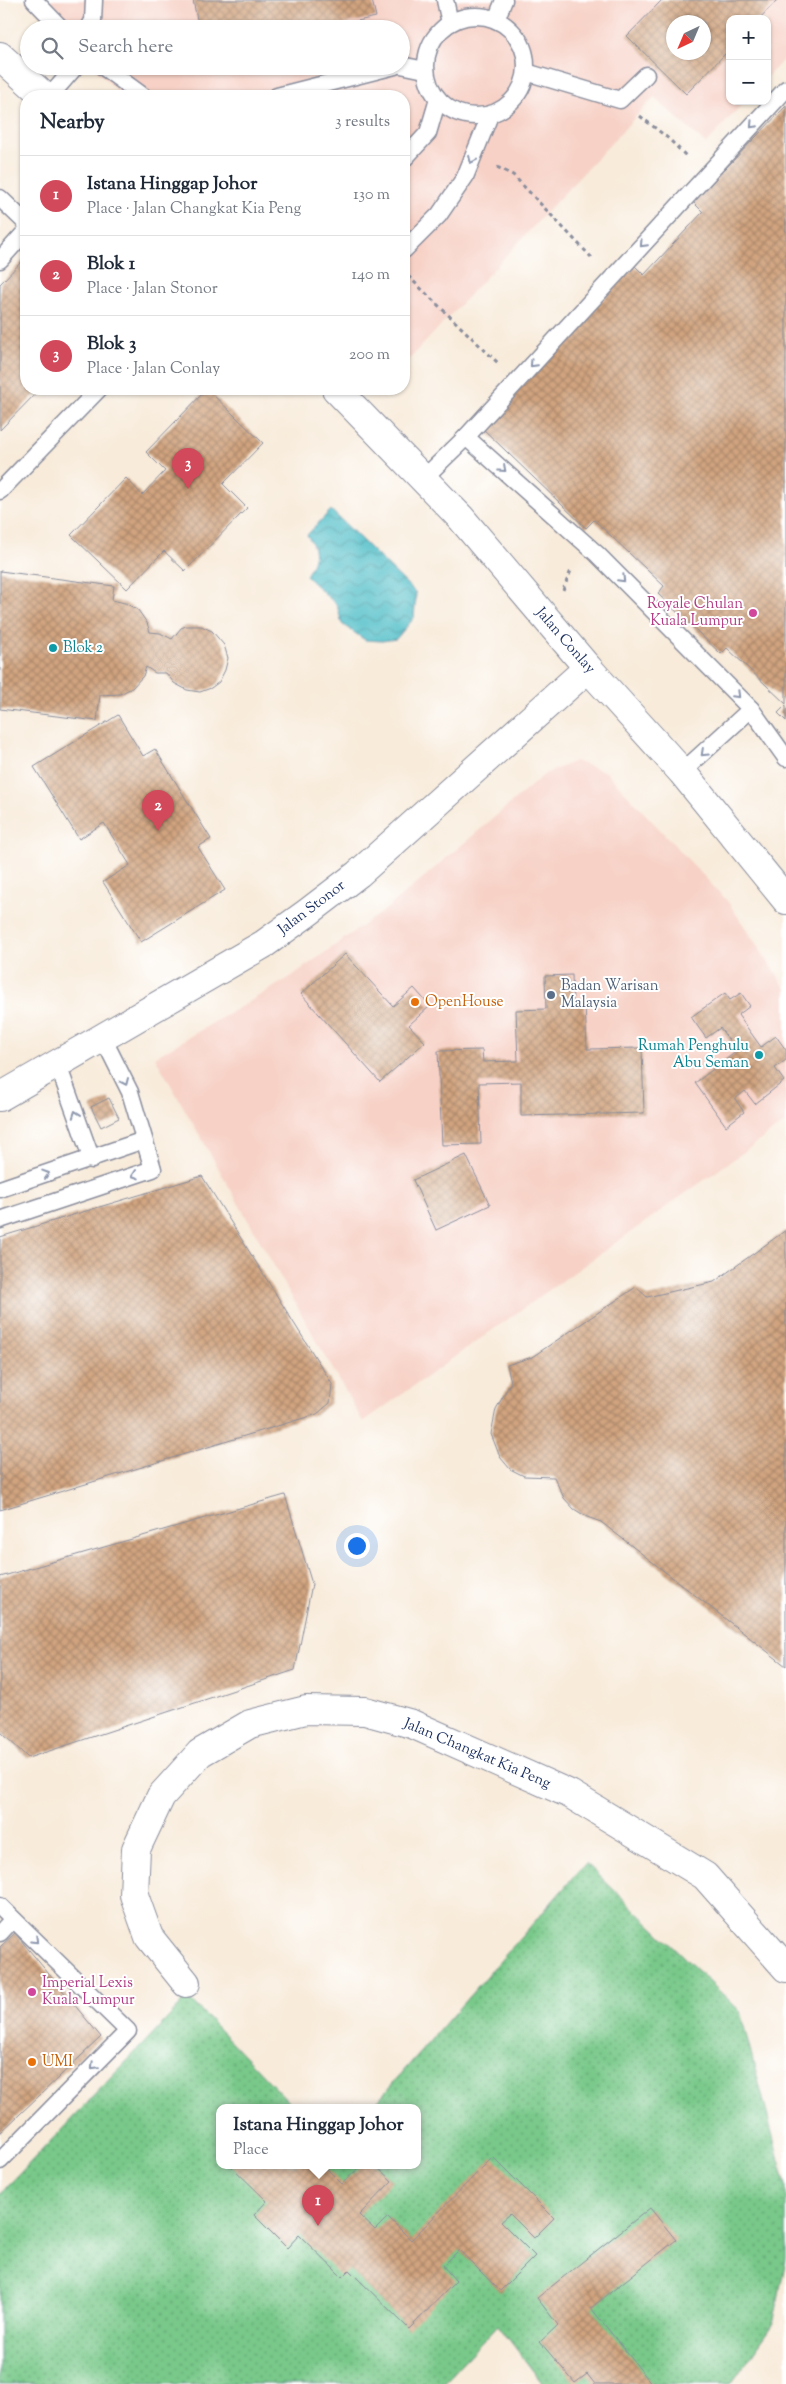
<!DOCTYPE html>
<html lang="en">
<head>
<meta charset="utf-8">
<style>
  body { margin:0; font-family:"Sorts Mill Goudy",serif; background:#f6f6f7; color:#1f2937 }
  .controls { position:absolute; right:15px; top:15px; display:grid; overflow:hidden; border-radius:10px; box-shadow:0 1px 4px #0004 }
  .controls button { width:45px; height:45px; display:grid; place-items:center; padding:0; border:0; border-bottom:1px solid #e0e1e3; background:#fff; color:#1f2937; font:25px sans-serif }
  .compass { position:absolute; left:666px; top:15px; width:45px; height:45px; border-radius:50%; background:#fff; box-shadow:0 1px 4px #0004; rotate:224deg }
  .you { position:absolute; left:356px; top:1545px; width:18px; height:18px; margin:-12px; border:4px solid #fff; border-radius:50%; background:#1a73e8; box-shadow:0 0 0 8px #1a73e833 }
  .badge { display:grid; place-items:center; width:32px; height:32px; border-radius:50%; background:#d1495b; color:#fff; font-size:16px; font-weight:700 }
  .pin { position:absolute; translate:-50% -41px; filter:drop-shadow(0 1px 2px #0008) }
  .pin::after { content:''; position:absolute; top:26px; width:18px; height:15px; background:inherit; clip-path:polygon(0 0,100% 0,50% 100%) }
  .popup { position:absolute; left:216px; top:2104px; width:205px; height:65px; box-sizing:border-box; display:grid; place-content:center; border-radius:10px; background:#fff; filter:drop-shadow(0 1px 4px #0005); font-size:16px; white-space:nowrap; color:#747a83 }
  .popup b { font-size:19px; color:#1f2937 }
  .popup::after { content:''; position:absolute; left:50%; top:100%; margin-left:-10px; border:10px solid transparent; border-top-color:#fff }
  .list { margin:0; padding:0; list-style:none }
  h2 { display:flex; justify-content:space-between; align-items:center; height:65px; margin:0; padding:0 20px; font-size:21px }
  h2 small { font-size:16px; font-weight:400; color:#747a83 }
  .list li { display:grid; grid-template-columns:32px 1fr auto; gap:15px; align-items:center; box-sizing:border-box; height:80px; padding:0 20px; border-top:1px solid #e0e1e3 }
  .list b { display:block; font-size:19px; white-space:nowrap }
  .list p { margin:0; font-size:16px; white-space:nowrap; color:#747a83 }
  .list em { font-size:16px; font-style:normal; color:#747a83 }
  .icon { flex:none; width:28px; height:28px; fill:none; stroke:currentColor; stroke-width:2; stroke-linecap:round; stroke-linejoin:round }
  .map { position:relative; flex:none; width:786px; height:2384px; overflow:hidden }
  .search { position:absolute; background:#fff; box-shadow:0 1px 4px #0004; left:20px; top:20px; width:390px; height:55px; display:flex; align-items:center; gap:12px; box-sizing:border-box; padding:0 18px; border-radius:28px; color:#747a83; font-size:19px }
  .panel { position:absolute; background:#fff; box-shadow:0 1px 4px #0004; left:20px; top:90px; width:390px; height:305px; border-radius:20px }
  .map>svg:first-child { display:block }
  .built { fill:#f7d1c6; fill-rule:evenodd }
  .grass { fill:url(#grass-dots); stroke:#4a7c74 }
  .water { fill:url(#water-waves); stroke:#367692 }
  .building { fill:url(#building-cross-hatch); fill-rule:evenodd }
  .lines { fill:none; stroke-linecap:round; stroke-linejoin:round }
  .service-casing { stroke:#8a8d9c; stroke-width:19 }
  .minor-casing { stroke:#8a8d9c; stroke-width:30 }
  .tertiary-casing { stroke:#8a8d9c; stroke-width:30 }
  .path { stroke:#8a8d9c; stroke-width:3; stroke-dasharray:4 4; stroke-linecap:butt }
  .service { stroke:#fff; stroke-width:16 }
  .minor { stroke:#fff; stroke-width:28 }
  .tertiary { stroke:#fff; stroke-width:28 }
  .oneway { stroke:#8d97ae }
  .hotel-dot { fill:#d1479c; stroke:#fff; stroke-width:2 }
  .culture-dot { fill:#0f9aa8; stroke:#fff; stroke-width:2 }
  .service-dot { fill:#5c6f8a; stroke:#fff; stroke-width:2 }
  .food-dot { fill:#e8710a; stroke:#fff; stroke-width:2 }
  .labels { text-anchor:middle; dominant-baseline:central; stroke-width:4; stroke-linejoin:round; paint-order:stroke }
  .hotel-label { font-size:15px; fill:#b23c85; stroke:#fff; text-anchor:end }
  .street-label { font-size:15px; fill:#1b2f5e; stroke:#fff }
  .culture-label { font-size:15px; fill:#0d838f; stroke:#fff; text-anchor:start }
  .service-label { font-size:15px; fill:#4e5e75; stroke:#fff; text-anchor:start }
  .food-label { font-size:15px; fill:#c56008; stroke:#fff; text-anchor:start }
</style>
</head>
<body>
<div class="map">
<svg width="786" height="2384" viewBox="0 0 786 2384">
  <defs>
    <pattern id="grass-dots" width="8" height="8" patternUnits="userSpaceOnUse" patternTransform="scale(1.25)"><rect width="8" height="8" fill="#79c98a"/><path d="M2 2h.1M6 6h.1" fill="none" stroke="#62a474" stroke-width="1.8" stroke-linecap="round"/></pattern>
    <pattern id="water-waves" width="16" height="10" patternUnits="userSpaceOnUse" patternTransform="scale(1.25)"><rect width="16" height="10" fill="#50bec7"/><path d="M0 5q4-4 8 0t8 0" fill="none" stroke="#429ba5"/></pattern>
    <pattern id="building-cross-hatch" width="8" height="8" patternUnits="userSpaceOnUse" patternTransform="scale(1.25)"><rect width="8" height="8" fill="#d1a47f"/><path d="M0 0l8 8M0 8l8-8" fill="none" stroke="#a9866b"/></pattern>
  </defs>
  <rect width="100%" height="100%" fill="#fff"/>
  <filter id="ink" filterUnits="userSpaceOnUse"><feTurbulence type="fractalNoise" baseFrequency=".02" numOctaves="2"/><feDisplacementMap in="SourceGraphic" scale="10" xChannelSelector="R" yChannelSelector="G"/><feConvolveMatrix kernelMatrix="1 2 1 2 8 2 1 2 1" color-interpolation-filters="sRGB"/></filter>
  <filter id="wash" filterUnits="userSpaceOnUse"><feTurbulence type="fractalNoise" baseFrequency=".0096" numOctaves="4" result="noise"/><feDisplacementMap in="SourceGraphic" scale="20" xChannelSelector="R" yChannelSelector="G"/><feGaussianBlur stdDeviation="1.12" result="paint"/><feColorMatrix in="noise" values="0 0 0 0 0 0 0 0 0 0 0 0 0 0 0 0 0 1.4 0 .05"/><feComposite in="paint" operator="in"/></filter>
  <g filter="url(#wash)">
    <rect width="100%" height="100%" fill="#f8ebda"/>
    <g class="built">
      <path d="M 25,0 L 786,0 L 786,57 L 767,77 L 767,19 L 730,19 L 730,101 L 745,101 L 706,144 L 654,97 L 404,365 L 404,96 L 123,96 L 92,66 L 401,66 L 401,29 L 54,29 ZM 674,22 L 704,22 L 704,52 L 674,52 Z"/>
      <path d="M 575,761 L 606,772 L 729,903 L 786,989 L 786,1122 L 363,1422 L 155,1057 L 289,978 L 389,907 L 545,774 Z"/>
    </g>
    <path class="grass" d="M 586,1863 L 740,2011 L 786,2186 L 786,2259 L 773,2325 L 731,2384 L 543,2384 L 498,2325 L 442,2384 L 0,2384 L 0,2194 L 188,1997 L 294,2107 L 219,2107 L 219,2165 L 417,2165 L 417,2107 L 372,2107 Z"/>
    <path class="water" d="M 331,510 L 416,593 L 414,618 L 396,639 L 382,641 L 365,640 L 342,624 L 337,605 L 306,576 C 315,559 319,552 307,535 Z"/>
    <g id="blocks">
      <g class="building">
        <path d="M 193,0 L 372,0 L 376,17 L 320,29 L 199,29 Z"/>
        <path d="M 662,0 L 777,0 L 759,19 L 730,19 L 730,49 L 686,94 L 627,36 ZM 674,22 L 704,22 L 704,52 L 674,52 Z"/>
        <path d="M 786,106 L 786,704 L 727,648 L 721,654 L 658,594 L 664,586 L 594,520 L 586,528 L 480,426 L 635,266 L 644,275 L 703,212 L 693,202 Z"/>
        <path d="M 26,257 L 26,389 L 40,389 L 0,430 L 0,284 Z"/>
        <path d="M 207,389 L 263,443 L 223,484 L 247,508 L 185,571 L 164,551 L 127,589 L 71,535 L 126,478 L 142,495 L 165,471 L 146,452 Z"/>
        <path d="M 0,571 L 114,586 L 112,600 L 125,603 L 138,610 L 147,623 L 150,632 L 160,633 L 172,639 L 181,628 L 186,626 L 201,626 L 212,631 L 224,645 L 228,658 L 225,670 L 219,682 L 211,688 L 200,692 L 187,690 L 174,683 L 166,673 L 155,673 L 146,667 L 143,676 L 132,688 L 120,694 L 100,695 L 97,721 L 0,709 Z"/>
        <path d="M 786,705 L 786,721 L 778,713 Z"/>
        <path d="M 118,715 L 143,756 L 155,749 L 211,839 L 198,847 L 225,890 L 141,942 L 103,882 L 130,865 L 104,823 L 79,839 L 34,767 Z"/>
        <path d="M 345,954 L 393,1006 L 414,988 L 430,1006 L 409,1025 L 425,1042 L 380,1082 L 301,994 Z"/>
        <path d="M 572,975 L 573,1004 L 585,1004 L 587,1049 L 642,1048 L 644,1113 L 521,1116 L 521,1082 L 479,1083 L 481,1144 L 442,1145 L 438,1051 L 482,1050 L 483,1062 L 518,1061 L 516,1010 L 546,1009 L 545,976 Z"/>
        <path d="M 725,993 L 730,1000 L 741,993 L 750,1006 L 738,1015 L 761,1047 L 776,1036 L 786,1050 L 786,1060 L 775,1068 L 784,1081 L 755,1104 L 745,1091 L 735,1099 L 744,1112 L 726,1126 L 695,1083 L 737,1051 L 720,1028 L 706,1038 L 691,1017 Z"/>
        <path d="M 109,1098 L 119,1118 L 101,1127 L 91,1107 Z"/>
        <path d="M 466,1155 L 490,1205 L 436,1230 L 413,1180 Z"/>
        <path d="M 202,1176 L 332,1384 L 330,1403 L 317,1414 L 0,1510 L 0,1237 Z"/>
        <path d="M 786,1230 L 786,1666 L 601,1522 L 587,1517 L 574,1509 L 564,1498 L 554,1477 L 524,1476 L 510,1469 L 500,1457 L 491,1434 L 496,1409 L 511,1382 L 507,1365 L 532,1357 L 636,1287 L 647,1297 L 714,1282 Z"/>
        <path d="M 285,1495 L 312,1584 L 295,1670 L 28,1758 L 0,1731 L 0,1577 Z"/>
        <path d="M 15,1933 L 101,2037 L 0,2133 L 0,1947 Z"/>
        <path d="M 493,2157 L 554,2218 L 534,2238 L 510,2214 L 501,2222 L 535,2256 L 500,2291 L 459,2250 L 443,2266 L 456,2281 L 409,2329 L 349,2270 L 342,2277 L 299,2235 L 287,2248 L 254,2215 L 267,2201 L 230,2165 L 323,2165 L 342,2184 L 362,2165 L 375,2165 L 392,2181 L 359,2215 L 375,2230 L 388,2217 L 411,2240 Z"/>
        <path d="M 650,2208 L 676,2240 L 591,2308 L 652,2384 L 595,2384 L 587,2374 L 575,2383 L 540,2342 L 558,2325 L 537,2298 Z"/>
      </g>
    </g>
  </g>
  <g filter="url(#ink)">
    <use href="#blocks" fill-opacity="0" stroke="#8a8d9c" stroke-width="1"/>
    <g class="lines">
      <g class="service-casing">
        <g id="service">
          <path d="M 34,0 L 62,29"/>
          <path d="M 445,0 L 450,23"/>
          <circle cx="476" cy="66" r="50"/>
          <path d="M 496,20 L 504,0"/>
          <path d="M 88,29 L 93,21 L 94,0"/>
          <path d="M 401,65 L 425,70"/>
          <path d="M 102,66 L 143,96"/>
          <path d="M 526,72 L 620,100 L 646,75"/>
          <path d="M 50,96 L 76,66"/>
          <path d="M 277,96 L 395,66"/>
          <path d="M 404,159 L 428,133 L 438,99"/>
          <path d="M 0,198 L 26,223"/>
          <path d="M 404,250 L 439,215 L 465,177 L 490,115"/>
          <path d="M 0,260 L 26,231"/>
          <path d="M 466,437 L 597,554 L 751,709 L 786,758"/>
          <path d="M 424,478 L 466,437 L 786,89"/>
          <path d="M 0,491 L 99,389"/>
          <path d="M 682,772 L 751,709"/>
          <path d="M 58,1065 L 92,1160"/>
          <path d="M 0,1189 L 144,1140"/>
          <path d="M 0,1220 L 153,1169 L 130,1092 L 103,1038"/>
          <path d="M 0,1906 L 128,2031 L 0,2161"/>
          <path d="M 0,1933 L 13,1919"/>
        </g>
      </g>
      <g class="minor-casing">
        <g id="minor">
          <path d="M 0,1097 L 264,944 L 307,913 L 358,874 L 588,668"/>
          <path d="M 186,1983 L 149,1937 L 134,1895 L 136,1849 L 161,1796 L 200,1753 L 250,1724 L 306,1710 L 365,1711 L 412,1724 L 570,1794 L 705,1876 L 786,1968"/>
        </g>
      </g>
      <g class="tertiary-casing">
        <g id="tertiary">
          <path d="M 0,56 L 44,96"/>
          <path d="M 336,389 L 461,518 L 588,668 L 682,772 L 786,900"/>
        </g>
      </g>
      <g class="path">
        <path d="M 640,116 L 669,139 L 688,158"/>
        <path d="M 497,167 L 513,175 L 593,259"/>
        <path d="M 408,276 L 499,364"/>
        <path d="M 563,590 L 572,568"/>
      </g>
      <use href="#service" class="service"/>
      <use href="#minor" class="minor"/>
      <use href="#tertiary" class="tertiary"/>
    </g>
    <defs><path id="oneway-chevron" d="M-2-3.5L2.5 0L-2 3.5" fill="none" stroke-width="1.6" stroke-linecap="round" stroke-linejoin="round" transform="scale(1.25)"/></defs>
    <g class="oneway">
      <use href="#oneway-chevron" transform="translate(753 125) rotate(133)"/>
      <use href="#oneway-chevron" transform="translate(472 160) rotate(115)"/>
      <use href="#oneway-chevron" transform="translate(643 244) rotate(133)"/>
      <use href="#oneway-chevron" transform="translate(533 364) rotate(133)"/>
      <use href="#oneway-chevron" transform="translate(503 469) rotate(42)"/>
      <use href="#oneway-chevron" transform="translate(622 579) rotate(45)"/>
      <use href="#oneway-chevron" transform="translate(737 695) rotate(45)"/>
      <use href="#oneway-chevron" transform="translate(704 753) rotate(137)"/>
      <use href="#oneway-chevron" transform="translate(125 1082) rotate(66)"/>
      <use href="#oneway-chevron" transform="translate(76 1114) rotate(-110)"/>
      <use href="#oneway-chevron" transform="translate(46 1174) rotate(-18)"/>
      <use href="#oneway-chevron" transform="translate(135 1175) rotate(162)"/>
      <use href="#oneway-chevron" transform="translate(35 1940) rotate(44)"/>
      <use href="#oneway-chevron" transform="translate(94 2066) rotate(135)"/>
    </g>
  </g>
  <g class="hotel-dot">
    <circle cx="753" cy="613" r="5"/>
    <circle cx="32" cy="1992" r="5"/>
  </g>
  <g class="culture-dot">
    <circle cx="53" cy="648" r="5"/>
    <circle cx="759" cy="1055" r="5"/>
  </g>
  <circle class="service-dot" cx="551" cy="995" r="5"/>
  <g class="food-dot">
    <circle cx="415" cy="1002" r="5"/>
    <circle cx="32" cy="2062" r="5"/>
  </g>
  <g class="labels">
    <g class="hotel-label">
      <text x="743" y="604">Royale Chulan<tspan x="743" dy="17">Kuala Lumpur</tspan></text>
      <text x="42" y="1983" text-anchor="start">Imperial Lexis<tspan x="42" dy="17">Kuala Lumpur</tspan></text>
    </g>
    <g class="street-label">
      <text transform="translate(565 641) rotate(49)">Jalan Conlay</text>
      <text transform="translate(312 908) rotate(-37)">Jalan Stonor</text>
      <text transform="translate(477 1754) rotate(23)">Jalan Changkat Kia Peng</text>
    </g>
    <g class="culture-label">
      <text x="63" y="648">Blok 2</text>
      <text x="749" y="1046" text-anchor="end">Rumah Penghulu<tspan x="749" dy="17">Abu Seman</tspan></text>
    </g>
    <g class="service-label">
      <text x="561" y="986">Badan Warisan<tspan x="561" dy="17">Malaysia</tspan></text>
    </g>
    <g class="food-label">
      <text x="425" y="1002">OpenHouse</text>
      <text x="42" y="2062">UMI</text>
    </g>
  </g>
</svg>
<div class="controls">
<button>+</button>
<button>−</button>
</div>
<svg class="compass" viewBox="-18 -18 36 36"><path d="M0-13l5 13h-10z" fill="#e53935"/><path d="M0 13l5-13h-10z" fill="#747a83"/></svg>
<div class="you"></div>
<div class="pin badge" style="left:318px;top:2226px">1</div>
<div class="popup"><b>Istana Hinggap Johor</b>Place</div>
<div class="pin badge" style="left:158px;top:831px">2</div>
<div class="pin badge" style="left:188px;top:489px">3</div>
<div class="search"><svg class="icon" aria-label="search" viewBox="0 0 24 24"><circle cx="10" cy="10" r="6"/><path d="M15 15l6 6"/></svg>Search here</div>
<section class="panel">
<h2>Nearby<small>3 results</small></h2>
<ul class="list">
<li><span class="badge">1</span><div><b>Istana Hinggap Johor</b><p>Place · Jalan Changkat Kia Peng</p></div><em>130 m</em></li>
<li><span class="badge">2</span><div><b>Blok 1</b><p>Place · Jalan Stonor</p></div><em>140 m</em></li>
<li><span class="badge">3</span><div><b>Blok 3</b><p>Place · Jalan Conlay</p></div><em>200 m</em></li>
</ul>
</section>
</div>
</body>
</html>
